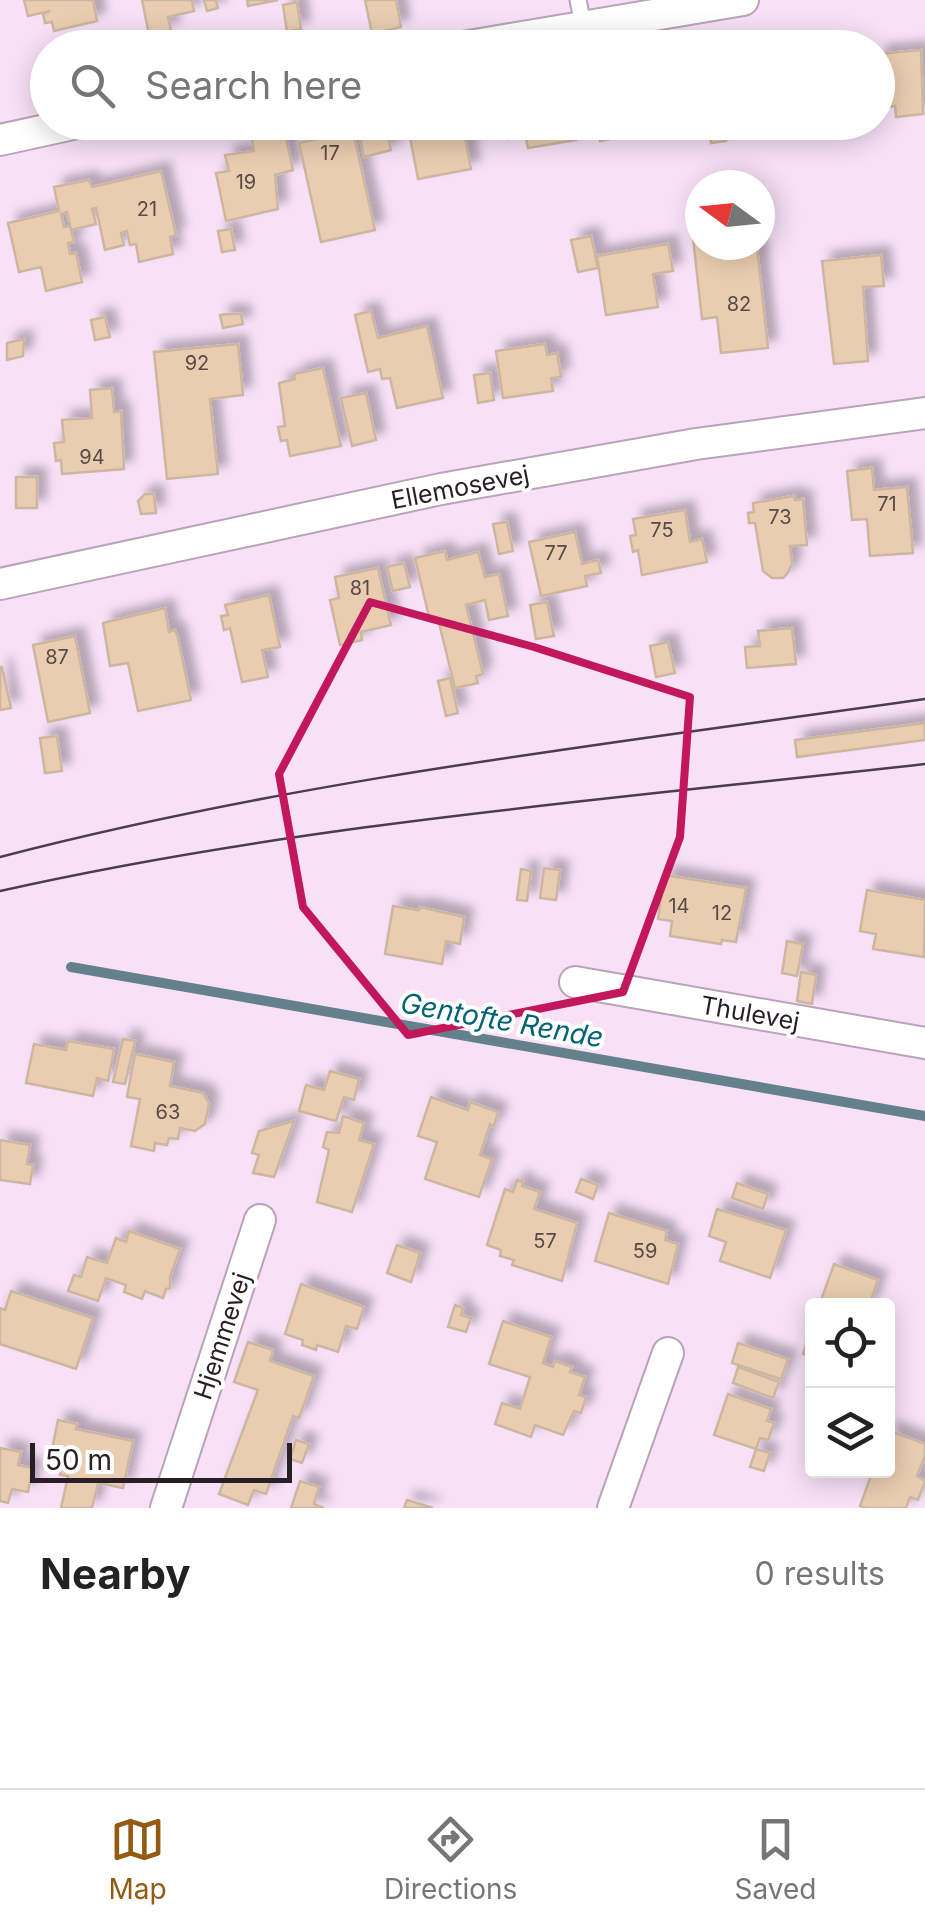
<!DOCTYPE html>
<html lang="en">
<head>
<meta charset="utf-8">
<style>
  body { margin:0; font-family:Inter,sans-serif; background:#f6f6f6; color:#222 }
  .controls { position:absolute; right:30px; bottom:30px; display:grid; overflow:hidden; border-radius:10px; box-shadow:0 5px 25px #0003 }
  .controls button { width:90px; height:90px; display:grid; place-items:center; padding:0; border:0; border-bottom:2px solid #e0e0e0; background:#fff; color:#222; font:50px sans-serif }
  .compass { position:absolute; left:685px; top:170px; width:90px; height:90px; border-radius:50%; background:#fff; box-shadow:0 5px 25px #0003; rotate:285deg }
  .scale { position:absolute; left:30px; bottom:25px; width:262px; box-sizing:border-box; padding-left:10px; border:5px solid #271e26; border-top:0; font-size:28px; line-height:35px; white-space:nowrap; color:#271e26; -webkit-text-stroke:8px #fff; paint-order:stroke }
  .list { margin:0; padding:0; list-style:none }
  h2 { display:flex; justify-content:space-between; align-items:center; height:130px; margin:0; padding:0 40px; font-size:42px }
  h2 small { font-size:32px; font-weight:400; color:#767676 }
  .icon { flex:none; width:55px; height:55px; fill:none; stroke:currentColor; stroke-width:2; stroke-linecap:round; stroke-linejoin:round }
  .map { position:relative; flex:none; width:925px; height:1508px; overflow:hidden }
  .search { position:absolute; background:#fff; box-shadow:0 5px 25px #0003; left:30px; right:30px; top:30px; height:110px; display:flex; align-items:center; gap:25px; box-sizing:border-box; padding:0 35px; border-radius:55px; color:#767676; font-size:38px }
  .sheet { height:280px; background:#fff }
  nav { display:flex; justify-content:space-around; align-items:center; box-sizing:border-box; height:140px; border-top:2px solid #e0e0e0; background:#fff; font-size:28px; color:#767676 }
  nav a { display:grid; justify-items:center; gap:5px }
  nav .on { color:#925a12 }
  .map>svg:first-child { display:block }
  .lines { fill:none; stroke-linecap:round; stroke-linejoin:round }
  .stream { stroke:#64818b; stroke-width:10 }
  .building { fill:#eacdb0; stroke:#ccb6a1; stroke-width:2.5; filter:url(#shadow) }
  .service-casing { stroke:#b9a3b8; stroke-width:19 }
  .minor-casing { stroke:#b9a3b8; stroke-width:34 }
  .service { stroke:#fff; stroke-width:15 }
  .minor { stroke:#fff; stroke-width:30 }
  .tram { stroke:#4a3e49; stroke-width:2.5 }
  .marked { fill:none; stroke:#c2185b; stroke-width:8; stroke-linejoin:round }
  .labels { text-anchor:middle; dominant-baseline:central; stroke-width:8; stroke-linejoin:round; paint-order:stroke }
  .number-label { font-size:20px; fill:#584a48 }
  .street-label { font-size:25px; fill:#271e26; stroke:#fff }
  .water-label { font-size:28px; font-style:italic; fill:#006272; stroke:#fff }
</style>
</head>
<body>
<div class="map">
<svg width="925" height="1508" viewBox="0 0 925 1508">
  <defs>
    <filter id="shadow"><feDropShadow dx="9" dy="-9" stdDeviation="5" flood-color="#0004"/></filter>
  </defs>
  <rect width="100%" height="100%" fill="#f8e1f7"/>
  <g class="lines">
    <path class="stream" d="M 71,967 L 925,1116"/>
  </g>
  <g class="building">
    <path d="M 24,0 L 93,0 L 97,21 L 54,31 L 52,22 L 45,23 L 43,14 L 50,11 L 28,16 Z"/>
    <path d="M 142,0 L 192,0 L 194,11 L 168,17 L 171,30 L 149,35 Z"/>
    <path d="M 204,0 L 216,0 L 218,8 L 207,11 Z"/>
    <path d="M 247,0 L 278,0 L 248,6 Z"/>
    <path d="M 365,0 L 396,0 L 401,27 L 372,34 Z"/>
    <path d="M 297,2 L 301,29 L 287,32 L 283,5 Z"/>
    <path d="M 921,50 L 923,114 L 896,117 L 895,106 L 878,108 L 878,54 Z"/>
    <path d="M 357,122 L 385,122 L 391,150 L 364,157 Z"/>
    <path d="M 433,122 L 462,122 L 471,169 L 418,179 L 408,127 Z"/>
    <path d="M 505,122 L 573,122 L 576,140 L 528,148 L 524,128 L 518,129 L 520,137 L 508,139 Z"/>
    <path d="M 596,122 L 612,122 L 615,138 L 600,141 Z"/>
    <path d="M 624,122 L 676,122 L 676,127 L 625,134 Z"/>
    <path d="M 708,122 L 777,122 L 777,124 L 725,132 L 726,141 L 711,143 Z"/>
    <path d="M 284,128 L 293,170 L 275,175 L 278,209 L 226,221 L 216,173 L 229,171 L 225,155 L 254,151 L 251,135 Z"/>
    <path d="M 353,131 L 375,230 L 321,242 L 299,143 Z"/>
    <path d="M 161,171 L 176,235 L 170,237 L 173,254 L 139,262 L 136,244 L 130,245 L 127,231 L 121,233 L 124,245 L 105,250 L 96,208 L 92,209 L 96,224 L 71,230 L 67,212 L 61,214 L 64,227 L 70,226 L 74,242 L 68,243 L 70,254 L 76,253 L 82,282 L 46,291 L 41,267 L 19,272 L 8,223 L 59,211 L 54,187 L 89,180 L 92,187 Z"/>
    <path d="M 700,219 L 700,245 L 711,245 L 712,252 L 757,248 L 768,348 L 721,353 L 717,317 L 702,319 L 691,220 Z"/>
    <path d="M 231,229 L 235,250 L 222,252 L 218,231 Z"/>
    <path d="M 591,236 L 598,268 L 578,272 L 571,240 Z"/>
    <path d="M 668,244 L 673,271 L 653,274 L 658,307 L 606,315 L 597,256 Z"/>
    <path d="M 881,255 L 884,286 L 863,287 L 868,361 L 834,364 L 822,261 Z"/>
    <path d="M 371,311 L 378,338 L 427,326 L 443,398 L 397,408 L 390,378 L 382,379 L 380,369 L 368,372 L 355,315 Z"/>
    <path d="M 227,314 L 241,314 L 243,324 L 223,328 L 220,315 Z"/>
    <path d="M 105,317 L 110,337 L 95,340 L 91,320 Z"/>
    <path d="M 24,339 L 23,356 L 7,360 L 7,343 Z"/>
    <path d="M 238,344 L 243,395 L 210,399 L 218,474 L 167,479 L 154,352 Z"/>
    <path d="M 545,344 L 547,355 L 557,353 L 561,377 L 551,378 L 553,391 L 503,398 L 496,351 Z"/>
    <path d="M 323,368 L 341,446 L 290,456 L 287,440 L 281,441 L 278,427 L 285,426 L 279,383 L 295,379 L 294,374 Z"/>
    <path d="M 490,373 L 494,400 L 478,403 L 474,375 Z"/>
    <path d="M 112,388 L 114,412 L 121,411 L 124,469 L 62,474 L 61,460 L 56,461 L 54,443 L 64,442 L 62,420 L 92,418 L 90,390 Z"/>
    <path d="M 366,393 L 376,440 L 352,446 L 341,398 Z"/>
    <path d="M 872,468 L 874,490 L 907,487 L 913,553 L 870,556 L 867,519 L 852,520 L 847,471 Z"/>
    <rect x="16" y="477" width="21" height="31"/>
    <path d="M 145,494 L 154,494 L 156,513 L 141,514 L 138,501 Z"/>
    <path d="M 794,496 L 795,500 L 803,499 L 807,545 L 790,546 L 792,564 L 787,574 L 783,578 L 772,578 L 763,571 L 755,523 L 749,523 L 748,513 L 754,512 L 753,503 Z"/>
    <path d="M 685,510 L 690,542 L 702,539 L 707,562 L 642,575 L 638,550 L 633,552 L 630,536 L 636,535 L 633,519 Z"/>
    <path d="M 507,522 L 513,551 L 499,554 L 493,524 Z"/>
    <path d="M 575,532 L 582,564 L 598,560 L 601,573 L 585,576 L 587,586 L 541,596 L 529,542 Z"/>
    <path d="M 445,551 L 447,560 L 478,552 L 485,577 L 499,574 L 508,616 L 489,620 L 485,600 L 466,605 L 483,674 L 476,676 L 478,683 L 455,688 L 438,619 L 430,621 L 415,558 Z"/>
    <path d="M 404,563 L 410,587 L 393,591 L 387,567 Z"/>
    <path d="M 378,568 L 391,625 L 361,632 L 362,640 L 340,645 L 330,600 L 339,598 L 335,577 Z"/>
    <path d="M 269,595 L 280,647 L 262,650 L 268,677 L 242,682 L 230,628 L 224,630 L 221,616 L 228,615 L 225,605 Z"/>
    <path d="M 547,602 L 554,636 L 536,639 L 530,605 Z"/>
    <path d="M 165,608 L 169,632 L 175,630 L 178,638 L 191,700 L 138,711 L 128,663 L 110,666 L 103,623 Z"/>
    <path d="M 792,628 L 796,664 L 747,668 L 745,647 L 760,646 L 758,631 Z"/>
    <path d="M 75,636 L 90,713 L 48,722 L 33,645 Z"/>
    <path d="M 668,642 L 675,673 L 656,677 L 650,646 Z"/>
    <path d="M 0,667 L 2,667 L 11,708 L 0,710 Z"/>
    <path d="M 450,678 L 458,713 L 446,716 L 438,681 Z"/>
    <path d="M 925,723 L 925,740 L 797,757 L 795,740 Z"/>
    <path d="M 57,736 L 62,771 L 45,773 L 40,738 Z"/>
    <path d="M 544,868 L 560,870 L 556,900 L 540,898 Z"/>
    <path d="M 521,869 L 531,871 L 527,901 L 517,900 Z"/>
    <path d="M 664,875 L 746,888 L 736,942 L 722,940 L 721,944 L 670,936 L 672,921 L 658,919 Z"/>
    <path d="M 867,890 L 925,900 L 924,957 L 873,949 L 876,934 L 860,931 Z"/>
    <path d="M 393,906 L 419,910 L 420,907 L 464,917 L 460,944 L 446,941 L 442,964 L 385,954 Z"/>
    <path d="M 787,941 L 803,944 L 797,976 L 782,973 Z"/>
    <path d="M 801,972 L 816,975 L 812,1004 L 797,1001 Z"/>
    <path d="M 123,1039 L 135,1041 L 125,1084 L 113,1082 Z"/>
    <path d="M 68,1041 L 114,1049 L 108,1081 L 97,1078 L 93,1096 L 26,1083 L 34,1044 L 66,1050 Z"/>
    <path d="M 135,1054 L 174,1062 L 170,1086 L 203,1093 L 209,1103 L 205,1124 L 195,1131 L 180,1128 L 178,1139 L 169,1138 L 167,1145 L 155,1143 L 154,1151 L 131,1146 L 140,1099 L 127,1097 Z"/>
    <path d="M 330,1071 L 359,1079 L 354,1100 L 344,1097 L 336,1121 L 299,1111 L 306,1085 L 324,1090 Z"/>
    <path d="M 431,1097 L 468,1110 L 470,1102 L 498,1112 L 494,1126 L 490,1124 L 480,1155 L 492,1159 L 479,1197 L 425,1179 L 437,1142 L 418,1136 Z"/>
    <path d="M 343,1116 L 364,1123 L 359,1140 L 374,1144 L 352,1212 L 317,1202 L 329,1150 L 323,1147 L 327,1132 L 339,1133 Z"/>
    <path d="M 294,1121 L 274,1177 L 253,1173 L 259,1155 L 252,1153 L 259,1131 Z"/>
    <path d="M 0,1140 L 30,1145 L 27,1164 L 33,1165 L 30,1184 L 0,1180 Z"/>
    <path d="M 581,1179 L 598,1185 L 593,1199 L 576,1192 Z"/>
    <path d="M 517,1180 L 523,1182 L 522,1186 L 540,1192 L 534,1209 L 577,1223 L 562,1281 L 512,1265 L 514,1260 L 500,1256 L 501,1250 L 487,1245 L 505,1189 L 513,1192 Z"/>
    <path d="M 737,1183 L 768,1194 L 763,1209 L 732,1198 Z"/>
    <path d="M 717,1209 L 786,1230 L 770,1278 L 720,1261 L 726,1242 L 709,1236 Z"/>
    <path d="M 609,1213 L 667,1231 L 665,1240 L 678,1244 L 668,1284 L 595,1261 Z"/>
    <path d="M 129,1231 L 180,1249 L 170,1277 L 170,1288 L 166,1289 L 163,1298 L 145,1291 L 142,1299 L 124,1292 L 126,1285 L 106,1278 L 98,1301 L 68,1291 L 74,1275 L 81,1277 L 87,1257 L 107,1263 L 116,1238 L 126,1242 Z"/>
    <path d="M 397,1245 L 420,1253 L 411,1282 L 387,1273 Z"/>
    <path d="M 834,1264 L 878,1280 L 869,1306 L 819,1306 Z"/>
    <path d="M 301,1284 L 364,1307 L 357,1329 L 346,1326 L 338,1352 L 317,1345 L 316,1350 L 302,1345 L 303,1340 L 285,1334 Z"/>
    <path d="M 11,1291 L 93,1318 L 76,1369 L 0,1344 L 0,1308 L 5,1310 Z"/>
    <path d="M 455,1305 L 463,1308 L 461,1315 L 471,1318 L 466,1332 L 448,1327 Z"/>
    <path d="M 503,1321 L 551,1337 L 543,1363 L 553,1367 L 555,1361 L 572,1367 L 570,1372 L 585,1377 L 579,1395 L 586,1397 L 581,1413 L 574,1411 L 563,1435 L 535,1425 L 531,1437 L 495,1424 L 502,1403 L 520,1409 L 530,1377 L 489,1364 Z"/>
    <path d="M 812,1325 L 812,1357 L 803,1354 Z"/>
    <path d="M 248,1342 L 273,1350 L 270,1361 L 314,1376 L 299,1418 L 293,1416 L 266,1494 L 254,1490 L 248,1505 L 219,1494 L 258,1390 L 234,1382 Z"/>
    <path d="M 738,1343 L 788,1359 L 781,1379 L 732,1363 Z"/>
    <path d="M 738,1367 L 779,1382 L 773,1398 L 733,1383 Z"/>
    <path d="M 728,1394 L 771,1409 L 767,1421 L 774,1423 L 768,1440 L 760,1438 L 756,1449 L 714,1435 Z"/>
    <path d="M 58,1420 L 77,1424 L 76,1429 L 133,1441 L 123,1488 L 98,1483 L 92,1508 L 61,1508 L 68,1476 L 60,1475 L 62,1462 L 50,1459 Z"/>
    <path d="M 888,1430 L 925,1444 L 925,1456 L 917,1476 L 925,1481 L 918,1500 L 910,1497 L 906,1508 L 866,1508 L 860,1506 L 873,1470 L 888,1470 Z"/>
    <path d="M 296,1440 L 309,1444 L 302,1463 L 290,1459 Z"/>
    <path d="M 0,1448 L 21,1452 L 18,1465 L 33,1468 L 28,1492 L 12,1489 L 8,1503 L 0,1501 Z"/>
    <path d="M 756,1449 L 770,1453 L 764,1471 L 750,1467 Z"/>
    <path d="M 300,1481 L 319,1487 L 314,1504 L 324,1508 L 291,1508 Z"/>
    <path d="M 407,1500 L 433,1508 L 404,1508 Z"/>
  </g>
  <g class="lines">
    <g class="service-casing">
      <path id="service" d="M 578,0 L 583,24"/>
    </g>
    <g class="minor-casing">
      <g id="minor">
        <path d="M 457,48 L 743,0"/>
        <path d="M 0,140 L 82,122"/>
        <path d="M 0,584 L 441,489 L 696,444 L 925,413"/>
        <path d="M 575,982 L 925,1043"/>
        <path d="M 166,1508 L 260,1220"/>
        <path d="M 613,1508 L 668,1353"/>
      </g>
    </g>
    <use href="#service" class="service"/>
    <use href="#minor" class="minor"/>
    <g class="tram">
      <path d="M 0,857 C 303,778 616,743 925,699"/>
      <path d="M 0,891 C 303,823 617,799 925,764"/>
    </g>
  </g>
  <path class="marked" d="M 370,602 L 534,647 L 690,697 L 680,837 L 623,992 L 408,1035 L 303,907 L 279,774 Z"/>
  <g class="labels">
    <g class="number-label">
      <text x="330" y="153">17</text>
      <text x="246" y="182">19</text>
      <text x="147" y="209">21</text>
      <text x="739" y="304">82</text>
      <text x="197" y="363">92</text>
      <text x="92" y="457">94</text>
      <text x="887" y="504">71</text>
      <text x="780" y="517">73</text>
      <text x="662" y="530">75</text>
      <text x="556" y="553">77</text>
      <text x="360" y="588">81</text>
      <text x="57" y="657">87</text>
      <text x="679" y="906">14</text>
      <text x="722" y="913">12</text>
      <text x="168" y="1112">63</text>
      <text x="545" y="1241">57</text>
      <text x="645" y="1251">59</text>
    </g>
    <g class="street-label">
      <text transform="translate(460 487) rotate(-11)">Ellemosevej</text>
      <text transform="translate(750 1013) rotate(10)">Thulevej</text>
      <text transform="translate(222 1336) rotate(-72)">Hjemmevej</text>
    </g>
    <g class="water-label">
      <text transform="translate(502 1020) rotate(10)">Gentofte Rende</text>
    </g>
  </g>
</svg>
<div class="controls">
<button><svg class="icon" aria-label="locate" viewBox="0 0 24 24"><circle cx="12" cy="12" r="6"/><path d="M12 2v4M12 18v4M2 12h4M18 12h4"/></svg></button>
<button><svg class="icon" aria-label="layers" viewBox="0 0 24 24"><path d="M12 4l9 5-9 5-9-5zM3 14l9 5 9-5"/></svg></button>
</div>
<svg class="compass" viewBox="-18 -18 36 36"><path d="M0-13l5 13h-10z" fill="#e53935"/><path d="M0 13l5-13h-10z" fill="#767676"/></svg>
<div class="scale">50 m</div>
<div class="search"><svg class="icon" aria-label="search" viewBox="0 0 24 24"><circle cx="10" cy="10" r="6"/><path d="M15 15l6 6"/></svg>Search here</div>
</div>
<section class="sheet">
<h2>Nearby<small>0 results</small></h2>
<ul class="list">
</ul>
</section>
<nav>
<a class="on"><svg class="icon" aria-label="map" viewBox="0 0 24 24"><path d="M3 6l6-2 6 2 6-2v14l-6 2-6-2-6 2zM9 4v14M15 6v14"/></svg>Map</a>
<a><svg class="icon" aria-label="directions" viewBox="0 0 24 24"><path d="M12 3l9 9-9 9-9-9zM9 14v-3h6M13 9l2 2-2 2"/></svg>Directions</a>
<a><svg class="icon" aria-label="saved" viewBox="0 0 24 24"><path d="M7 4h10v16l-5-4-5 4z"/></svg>Saved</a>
</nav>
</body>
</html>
